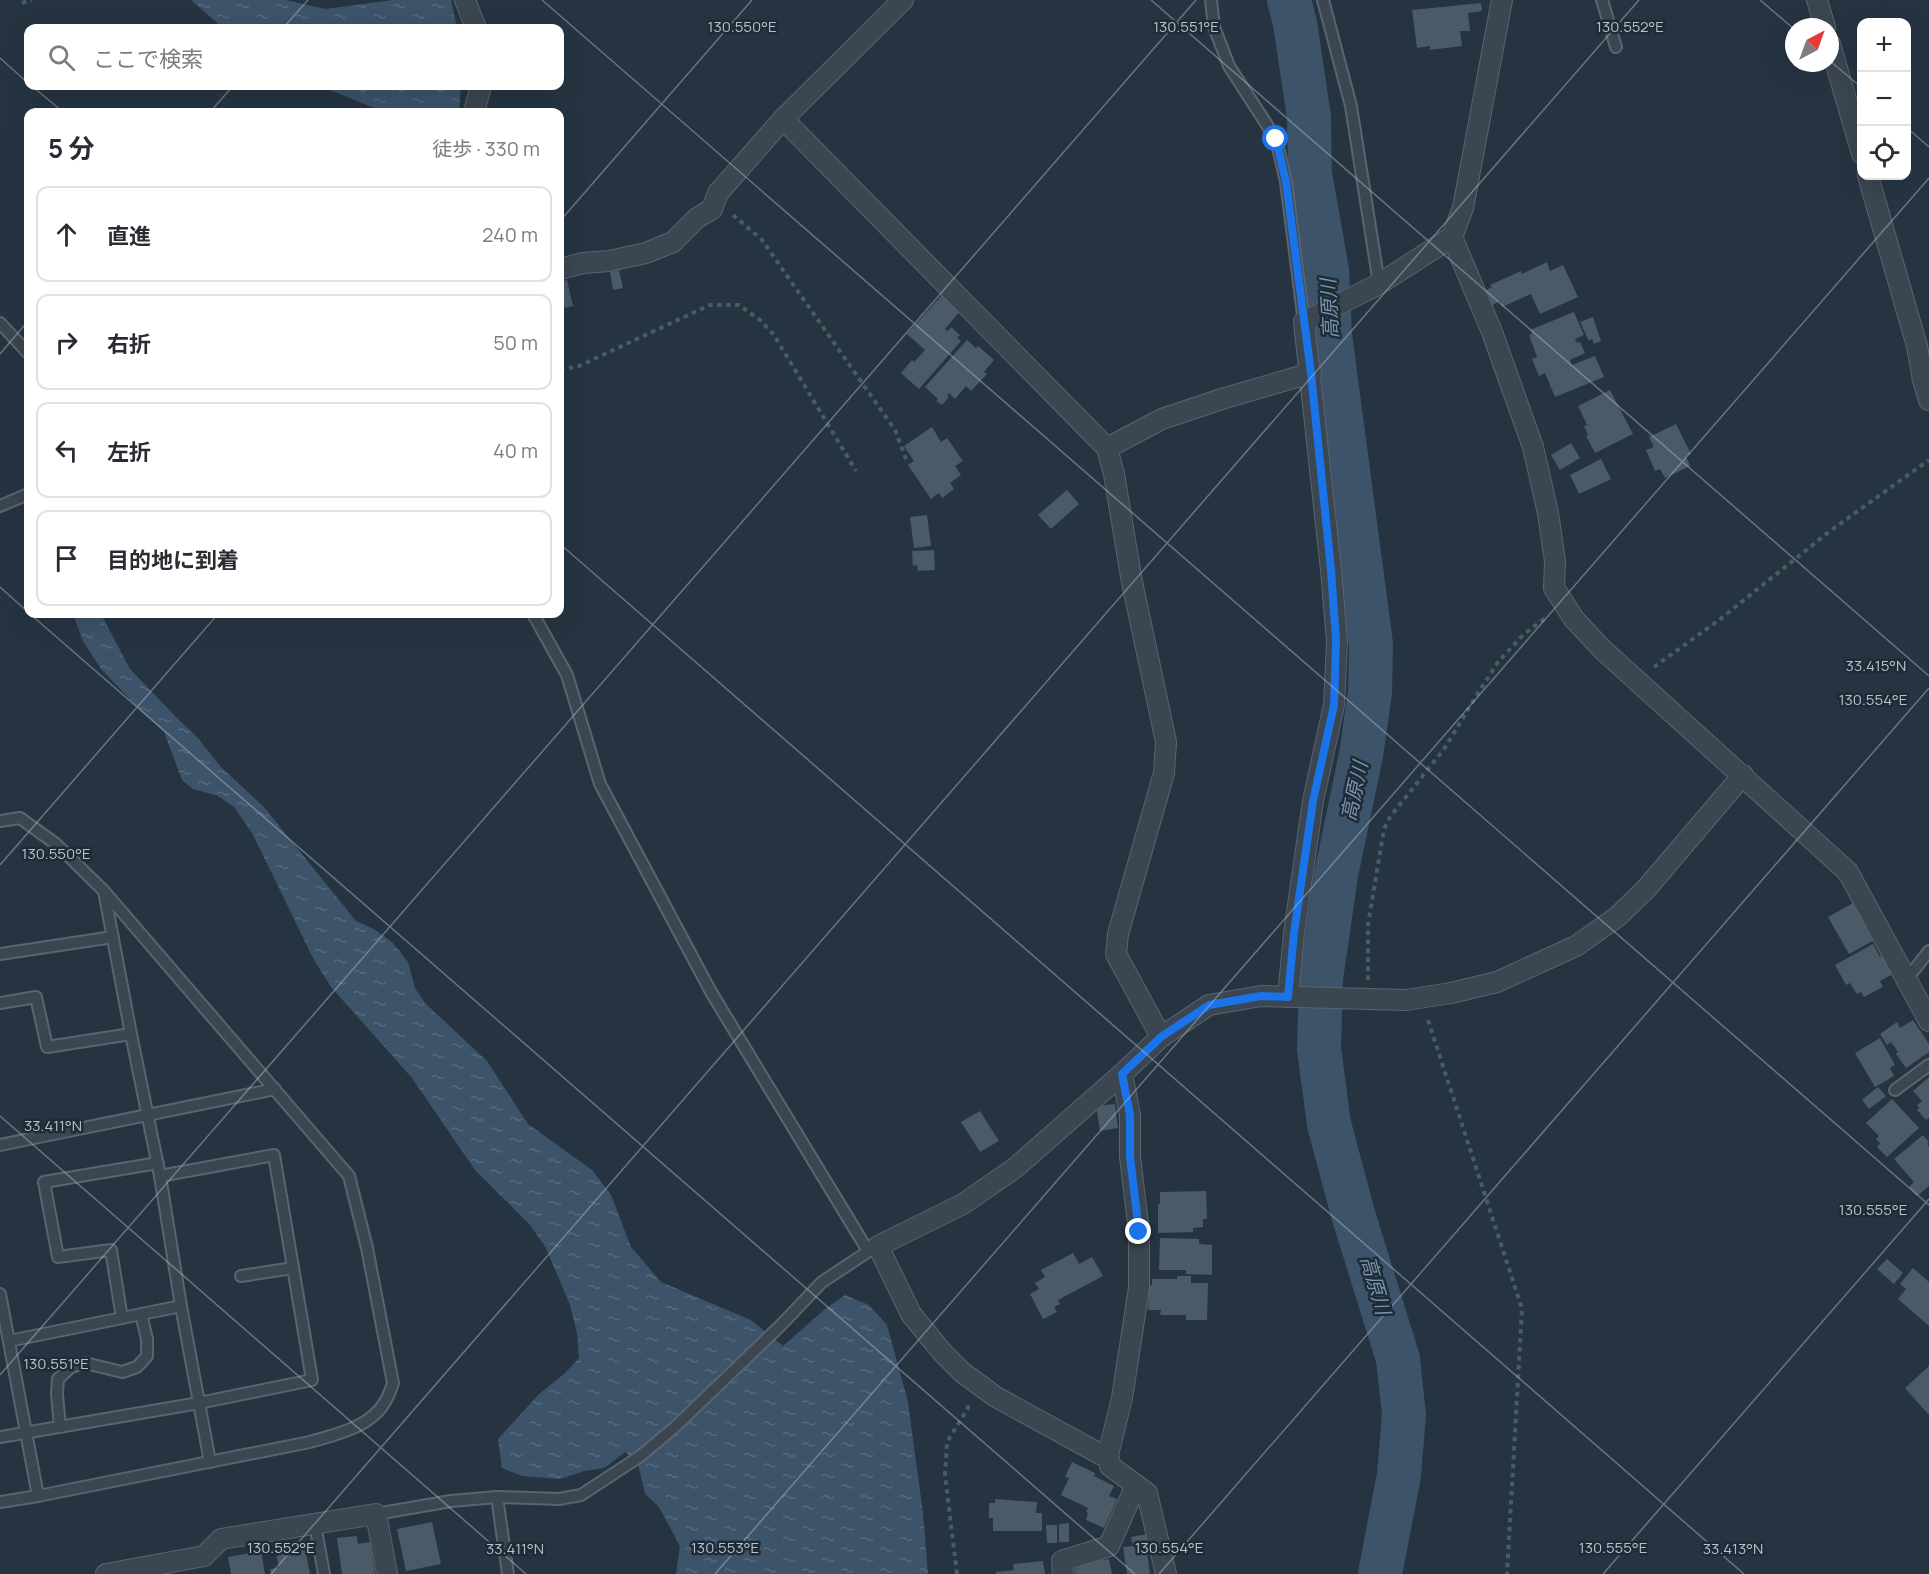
<!DOCTYPE html>
<html lang="ja">
<head>
<meta charset="utf-8">
<style>
  body { margin:0; font-family:Manrope,"Noto Sans JP",sans-serif; background:#f7f7f7; color:#2b2b33 }
  .controls { position:absolute; right:18px; top:18px; display:grid; overflow:hidden; border-radius:12px; box-shadow:0 6px 24px #0002 }
  .controls button { width:54px; height:54px; display:grid; place-items:center; padding:0; border:0; border-bottom:2px solid #e1e1e2; background:#fff; color:#2b2b33; font:30px sans-serif }
  .compass { position:absolute; left:1785px; top:18px; width:54px; height:54px; border-radius:50%; background:#fff; box-shadow:0 6px 24px #0002; rotate:41deg }
  .stop { position:absolute; width:18px; height:18px; margin:-14px; border:4px solid #1a73e8; border-radius:50%; background:#fff }
  .stop.end { background:#1a73e8; border-color:#fff; box-shadow:0 2px 6px #0008 }
  .list { margin:0; padding:0; list-style:none }
  h2 { display:flex; justify-content:space-between; align-items:center; height:78px; margin:0; padding:0 24px; font-size:26px }
  h2 small { font-size:20px; font-weight:400; color:#7c7c81 }
  .list li { display:grid; grid-template-columns:39px 1fr auto; gap:18px; align-items:center; box-sizing:border-box; height:96px; margin:0 12px 12px; padding:0 12px; border:2px solid #e1e1e2; border-radius:12px }
  .list b { display:block; font-size:22px; white-space:nowrap }
  .list em { font-size:20px; font-style:normal; color:#7c7c81 }
  .icon { flex:none; width:33px; height:33px; fill:none; stroke:currentColor; stroke-width:2; stroke-linecap:round; stroke-linejoin:round }
  .map { position:relative; flex:none; width:1929px; height:1574px; overflow:hidden }
  .search { position:absolute; background:#fff; box-shadow:0 6px 24px #0002; left:24px; top:24px; width:540px; height:66px; display:flex; align-items:center; gap:15px; box-sizing:border-box; padding:0 21px; border-radius:12px; color:#7c7c81; font-size:22px }
  .panel { position:absolute; background:#fff; box-shadow:0 6px 24px #0002; left:24px; top:108px; width:540px; height:510px; border-radius:12px }
  .map>svg:first-child { display:block }
  .water { fill:url(#water-ripples) }
  .lines { fill:none; stroke-linecap:round; stroke-linejoin:round }
  .river { stroke:#3c536a; stroke-width:44 }
  .building { fill:#4a5a67 }
  .lane-casing { stroke:#59646f; stroke-width:14 }
  .street-casing { stroke:#59646f; stroke-width:22 }
  .path { stroke:#475e5f; stroke-width:4; stroke-dasharray:4.5 4.5; stroke-linecap:butt }
  .lane { stroke:#3b4651; stroke-width:10 }
  .street { stroke:#3b4651; stroke-width:20 }
  .route { stroke:#1a73e8; stroke-width:8 }
  .ticks { fill:none; stroke:#b8c1cb; stroke-width:1.5; stroke-opacity:0.45 }
  .labels { text-anchor:middle; dominant-baseline:central; stroke-width:5; stroke-linejoin:round; paint-order:stroke }
  .water-label { font-size:20px; font-style:italic; fill:#7894ae; stroke:#1f2b37 }
  .ticks-label { font-size:15px; text-anchor:middle; fill:#b8c1cb; stroke:#1f2b37; stroke-width:5; stroke-linejoin:round; paint-order:stroke }
</style>
</head>
<body>
<div class="map">
<svg width="1929" height="1574" viewBox="0 0 1929 1574">
  <defs>
    <pattern id="water-ripples" width="26" height="14" patternUnits="userSpaceOnUse" patternTransform="scale(1.5)"><rect width="26" height="14" fill="#3c536a"/><path d="M2 4q2-2 4 0t4 0M15 11q2-2 4 0t4 0" fill="none" stroke="#566a7e"/></pattern>
  </defs>
  <rect width="100%" height="100%" fill="#263442"/>
  <g class="water">
    <path d="M 191,0 L 286,0 L 325,9 L 393,0 L 451,0 L 457,28 L 223,28 Z"/>
    <path d="M 320,86 L 461,86 L 459,112 L 384,112 Z"/>
    <path d="M 73,614 L 101,614 L 130,669 L 177,718 L 197,737 L 222,768 L 264,807 L 356,921 L 374,929 L 392,942 L 408,962 L 415,988 L 425,1003 L 487,1061 L 528,1124 L 592,1170 L 611,1195 L 631,1247 L 661,1282 L 751,1320 L 783,1346 L 825,1309 L 845,1295 L 869,1305 L 887,1325 L 908,1402 L 923,1513 L 928,1574 L 676,1574 L 680,1546 L 659,1507 L 645,1494 L 638,1464 L 625,1452 L 604,1468 L 584,1471 L 560,1479 L 522,1476 L 502,1468 L 498,1439 L 539,1394 L 564,1374 L 579,1358 L 577,1333 L 570,1305 L 546,1248 L 530,1225 L 475,1170 L 412,1078 L 331,987 L 314,960 L 252,833 L 234,807 L 218,796 L 193,789 L 182,780 L 164,732 L 142,712 L 101,669 L 83,641 Z"/>
  </g>
  <g class="lines">
    <path class="river" d="M 1289,0 L 1295,23 L 1309,117 L 1310,174 L 1327,270 L 1330,335 L 1371,644 L 1370,692 L 1361,755 L 1336,875 L 1321,978 L 1319,1049 L 1329,1124 L 1353,1214 L 1398,1359 L 1404,1415 L 1399,1475 L 1380,1574"/>
  </g>
  <g class="building">
    <path d="M 1481,3 L 1482,11 L 1468,13 L 1470,31 L 1460,31 L 1462,46 L 1430,50 L 1430,46 L 1417,48 L 1412,10 Z"/>
    <path d="M 1547,262 L 1550,271 L 1563,265 L 1578,297 L 1540,314 L 1531,294 L 1502,307 L 1500,301 L 1491,306 L 1484,291 L 1492,287 L 1490,285 L 1521,271 L 1522,274 Z"/>
    <path d="M 619,270 L 623,288 L 613,290 L 610,272 Z"/>
    <path d="M 567,280 L 573,306 L 560,309 L 560,282 Z"/>
    <path d="M 942,295 L 960,311 L 945,329 L 948,331 L 951,327 L 960,335 L 957,338 L 961,341 L 919,389 L 901,373 L 912,360 L 914,362 L 925,350 L 907,334 Z"/>
    <path d="M 1574,312 L 1584,335 L 1575,339 L 1577,343 L 1580,342 L 1585,353 L 1570,360 L 1572,365 L 1595,356 L 1604,377 L 1555,397 L 1545,373 L 1539,376 L 1532,359 L 1537,357 L 1529,335 L 1532,334 L 1530,330 Z"/>
    <path d="M 1593,317 L 1601,341 L 1594,344 L 1592,339 L 1589,341 L 1580,322 Z"/>
    <path d="M 967,340 L 976,348 L 978,346 L 994,360 L 984,372 L 987,374 L 971,391 L 966,386 L 955,399 L 949,393 L 947,395 L 949,397 L 942,405 L 936,401 L 938,399 L 925,387 Z"/>
    <path d="M 1610,390 L 1633,434 L 1595,453 L 1586,436 L 1588,435 L 1584,426 L 1587,425 L 1578,406 Z"/>
    <path d="M 1676,424 L 1691,454 L 1686,456 L 1690,466 L 1665,478 L 1660,469 L 1655,471 L 1646,450 L 1654,447 L 1649,437 Z"/>
    <path d="M 932,427 L 941,442 L 947,438 L 963,461 L 955,466 L 961,475 L 950,483 L 954,489 L 942,498 L 939,493 L 931,499 L 908,465 L 914,461 L 904,446 Z"/>
    <path d="M 1571,443 L 1580,458 L 1560,470 L 1551,455 Z"/>
    <path d="M 1601,459 L 1611,479 L 1579,494 L 1570,475 Z"/>
    <path d="M 1067,490 L 1079,504 L 1051,529 L 1038,515 Z"/>
    <path d="M 927,515 L 931,546 L 914,548 L 910,517 Z"/>
    <path d="M 934,550 L 935,570 L 918,571 L 917,565 L 913,566 L 912,551 Z"/>
    <path d="M 1855,902 L 1876,939 L 1849,954 L 1828,917 Z"/>
    <path d="M 1873,944 L 1880,957 L 1883,955 L 1893,974 L 1880,981 L 1883,987 L 1864,997 L 1861,992 L 1857,994 L 1850,983 L 1846,985 L 1835,965 Z"/>
    <path d="M 1913,1020 L 1929,1044 L 1929,1052 L 1906,1068 L 1896,1054 L 1898,1052 L 1891,1042 L 1887,1045 L 1880,1034 L 1897,1022 L 1900,1028 Z"/>
    <path d="M 1880,1038 L 1895,1065 L 1890,1068 L 1894,1076 L 1875,1087 L 1855,1053 Z"/>
    <path d="M 1929,1077 L 1929,1118 L 1926,1120 L 1917,1110 L 1919,1108 L 1917,1105 L 1922,1101 L 1913,1091 Z"/>
    <path d="M 1878,1087 L 1886,1096 L 1869,1109 L 1862,1100 Z"/>
    <path d="M 1892,1099 L 1919,1128 L 1887,1157 L 1877,1147 L 1880,1143 L 1876,1139 L 1879,1136 L 1866,1123 Z"/>
    <path d="M 1115,1104 L 1118,1128 L 1100,1131 L 1096,1106 Z"/>
    <path d="M 980,1111 L 999,1141 L 980,1152 L 961,1122 Z"/>
    <path d="M 1923,1135 L 1929,1142 L 1927,1144 L 1929,1147 L 1929,1186 L 1917,1196 L 1909,1187 L 1914,1182 L 1894,1159 Z"/>
    <path d="M 1206,1191 L 1207,1219 L 1203,1219 L 1203,1227 L 1193,1228 L 1193,1232 L 1158,1233 L 1158,1204 L 1160,1204 L 1160,1192 Z"/>
    <path d="M 1160,1238 L 1199,1239 L 1199,1244 L 1212,1245 L 1212,1275 L 1186,1274 L 1186,1270 L 1159,1270 Z"/>
    <path d="M 1073,1253 L 1079,1264 L 1092,1257 L 1103,1276 L 1058,1300 L 1060,1304 L 1054,1307 L 1057,1312 L 1043,1319 L 1030,1294 L 1039,1289 L 1035,1283 L 1045,1277 L 1041,1270 Z"/>
    <path d="M 1887,1259 L 1903,1273 L 1894,1284 L 1877,1269 Z"/>
    <path d="M 1913,1268 L 1929,1282 L 1929,1326 L 1898,1299 L 1906,1289 L 1900,1284 Z"/>
    <path d="M 1177,1276 L 1191,1276 L 1191,1283 L 1208,1283 L 1207,1320 L 1186,1320 L 1186,1315 L 1160,1315 L 1161,1310 L 1148,1310 L 1149,1285 L 1152,1285 L 1152,1279 L 1177,1279 Z"/>
    <path d="M 1929,1366 L 1929,1415 L 1905,1388 Z"/>
    <path d="M 1072,1462 L 1095,1473 L 1094,1476 L 1114,1486 L 1109,1496 L 1117,1499 L 1104,1528 L 1086,1520 L 1088,1513 L 1086,1512 L 1088,1508 L 1061,1495 L 1069,1478 L 1065,1477 Z"/>
    <path d="M 995,1499 L 1037,1502 L 1036,1513 L 1042,1513 L 1042,1531 L 993,1531 L 993,1518 L 989,1518 L 989,1503 L 995,1503 Z"/>
    <path d="M 432,1522 L 441,1564 L 406,1571 L 397,1529 Z"/>
    <path d="M 1069,1523 L 1069,1542 L 1059,1542 L 1059,1524 Z"/>
    <path d="M 1046,1525 L 1057,1525 L 1057,1543 L 1047,1543 Z"/>
    <path d="M 1148,1534 L 1150,1545 L 1146,1546 L 1150,1574 L 1127,1574 L 1123,1547 L 1133,1546 L 1131,1537 Z"/>
    <path d="M 357,1536 L 358,1544 L 370,1542 L 375,1574 L 342,1574 L 337,1538 Z"/>
    <path d="M 300,1542 L 301,1549 L 305,1549 L 310,1574 L 271,1574 L 270,1569 L 279,1568 L 275,1547 Z"/>
    <path d="M 261,1551 L 265,1574 L 231,1574 L 228,1557 Z"/>
    <path d="M 1109,1559 L 1112,1574 L 1075,1574 L 1074,1569 L 1078,1568 L 1078,1564 Z"/>
    <path d="M 1043,1561 L 1045,1574 L 996,1574 L 996,1572 L 1014,1570 L 1013,1564 Z"/>
  </g>
  <g class="lines">
    <g class="lane-casing">
      <g id="lane">
        <path d="M 1211,0 L 1214,27 L 1229,66 L 1276,139 L 1286,182 L 1304,322"/>
        <path d="M 1323,0 L 1351,106 L 1379,284"/>
        <path d="M 1602,0 L 1616,47"/>
        <path d="M 0,323 L 28,353"/>
        <path d="M 0,506 L 28,494"/>
        <path d="M 533,614 L 567,675 L 600,784 L 711,992 L 868,1251"/>
        <path d="M 0,821 L 20,818 L 56,844 L 104,891 L 349,1176 L 367,1248 L 393,1383 C 391,1389 389,1395 386,1400 C 372,1427 337,1434 310,1442 L 38,1496 L 0,1502"/>
        <path d="M 104,891 L 131,1034 L 160,1176 L 181,1306 L 210,1462"/>
        <path d="M 0,954 L 113,937"/>
        <path d="M 1906,980 L 1929,951"/>
        <path d="M 0,1003 L 36,997 L 47,1047 L 131,1034"/>
        <path d="M 1895,1090 L 1929,1065"/>
        <path d="M 0,1145 L 275,1089"/>
        <path d="M 241,1276 L 293,1268"/>
        <path d="M 0,1294 L 38,1496"/>
        <path d="M 122,1318 L 111,1250 L 58,1257 L 44,1182 L 158,1163"/>
        <path d="M 9,1341 L 181,1306"/>
        <path d="M 60,1427 L 57,1394 L 58,1379 L 71,1367 L 85,1363 L 122,1372 L 137,1367 L 147,1356 L 147,1339 L 141,1314"/>
        <path d="M 0,1437 L 199,1403 L 312,1380 L 274,1155 L 160,1176"/>
        <path d="M 497,1497 L 508,1574"/>
        <path d="M 376,1514 L 451,1501 L 497,1497 L 559,1499 L 581,1495 L 639,1457 L 675,1427 L 781,1325 L 822,1282 L 872,1249"/>
        <path d="M 315,1524 L 324,1574"/>
      </g>
    </g>
    <g class="street-casing">
      <g id="street">
        <path d="M 465,0 L 476,28"/>
        <path d="M 1817,0 L 1825,27"/>
        <path d="M 1830,44 L 1862,154"/>
        <path d="M 474,112 L 481,86"/>
        <path d="M 783,119 L 1107,448 L 1114,474 L 1132,582 L 1166,742 L 1164,773 L 1118,934 L 1116,954 L 1161,1037"/>
        <path d="M 1868,176 L 1917,346 L 1923,380 L 1929,400"/>
        <path d="M 1452,237 L 1492,332 L 1533,447 L 1548,513 L 1555,561 L 1554,588 L 1574,619 L 1602,649 L 1848,872 L 1929,1021"/>
        <path d="M 560,269 L 583,263 L 609,261 L 646,253 L 673,242 L 697,218 L 712,209 L 718,193 L 783,119 L 903,0"/>
        <path d="M 1107,448 L 1162,419 L 1225,398 L 1311,373"/>
        <path d="M 1288,997 L 1294,933 L 1313,801 L 1334,705 L 1337,641 L 1331,570 L 1304,322 L 1379,284 L 1452,237 L 1463,208 L 1502,0"/>
        <path d="M 1122,1074 L 1130,1115 L 1130,1157 L 1139,1232 L 1139,1288 L 1122,1398 L 1108,1455 L 1100,1454 L 996,1397 L 963,1373 L 942,1352 L 911,1314 L 878,1246 L 963,1204 L 1015,1168 L 1122,1074 L 1161,1037 L 1209,1005 L 1261,996 L 1406,1000 L 1451,993 L 1497,982 L 1576,946 L 1617,917 L 1646,889 L 1743,775"/>
        <path d="M 1108,1455 L 1110,1466 L 1136,1485"/>
        <path d="M 106,1574 L 204,1556 L 221,1539 L 376,1514 L 387,1574"/>
        <path d="M 1063,1574 L 1062,1561 L 1109,1546 L 1136,1485 L 1147,1493 L 1166,1574"/>
      </g>
    </g>
    <g class="path">
      <path d="M 22,3 L 32,0"/>
      <path d="M 733,215 L 762,240 L 895,430 L 906,459"/>
      <path d="M 560,370 L 579,366 L 710,305 L 739,305 L 760,320 L 774,335 L 856,471"/>
      <path d="M 1654,667 L 1719,620 L 1830,531 L 1929,460"/>
      <path d="M 1368,980 L 1368,925 L 1384,829 L 1390,817 L 1444,749 L 1475,698 L 1498,662 L 1524,634 L 1547,617"/>
      <path d="M 1428,1020 L 1522,1309 L 1507,1574"/>
      <path d="M 957,1574 L 945,1475 L 947,1442 L 968,1408 L 967,1403"/>
    </g>
    <use href="#lane" class="lane"/>
    <use href="#street" class="street"/>
  </g>
  <g class="lines">
    <path class="route" d="M 1139,1232 L 1130,1157 L 1130,1115 L 1122,1074 L 1161,1037 L 1209,1005 L 1261,996 L 1288,997 L 1294,933 L 1313,801 L 1334,705 L 1336,640 L 1331,570 L 1311,373 L 1286,182 L 1276,139"/>
  </g>
  <path class="ticks" d="M 542,0 L 1929,1205M 1151,0 L 1929,676M 1760,0 L 1794,29M 283,28 L 308,0M 0,58 L 28,83M 1830,61 L 1862,88M 32,86 L 63,112M 210,112 L 233,86M 1906,127 L 1929,147M 560,221 L 752,0M 0,354 L 28,321M 560,544 L 1744,1574M 0,587 L 28,612M 30,614 L 1135,1574M 0,865 L 218,614M 0,1116 L 526,1574M 0,1375 L 1196,0M 271,1574 L 1639,0M 715,1574 L 1929,178M 1159,1574 L 1929,688M 1603,1574 L 1929,1199"/>
  <g class="labels">
    <g class="water-label">
      <text transform="translate(1329 309) rotate(-93)">高原川</text>
      <text transform="translate(1354 791) rotate(-78)">高原川</text>
      <text transform="translate(1376 1285) rotate(74)">高原川</text>
    </g>
  </g>
  <g class="ticks-label">
    <text x="742" y="32">130.550°E</text>
    <text x="1186" y="32">130.551°E</text>
    <text x="1630" y="32">130.552°E</text>
    <text x="1876" y="671">33.415°N</text>
    <text x="1873" y="705">130.554°E</text>
    <text x="56" y="859">130.550°E</text>
    <text x="53" y="1131">33.411°N</text>
    <text x="1873" y="1215">130.555°E</text>
    <text x="56" y="1369">130.551°E</text>
    <text x="281" y="1553">130.552°E</text>
    <text x="725" y="1553">130.553°E</text>
    <text x="1169" y="1553">130.554°E</text>
    <text x="1613" y="1553">130.555°E</text>
    <text x="515" y="1554">33.411°N</text>
    <text x="1733" y="1554">33.413°N</text>
  </g>
</svg>
<div class="controls">
<button>+</button>
<button>−</button>
<button><svg class="icon" aria-label="locate" viewBox="0 0 24 24"><circle cx="12" cy="12" r="6"/><path d="M12 2v4M12 18v4M2 12h4M18 12h4"/></svg></button>
</div>
<svg class="compass" viewBox="-18 -18 36 36"><path d="M0-13l5 13h-10z" fill="#e53935"/><path d="M0 13l5-13h-10z" fill="#7c7c81"/></svg>
<div class="stop" style="left:1276px;top:139px"></div>
<div class="stop end" style="left:1139px;top:1232px"></div>
<div class="search"><svg class="icon" aria-label="search" viewBox="0 0 24 24"><circle cx="10" cy="10" r="6"/><path d="M15 15l6 6"/></svg>ここで検索</div>
<section class="panel">
<h2>5 分<small>徒歩 · 330 m</small></h2>
<ul class="list">
<li><svg class="icon" aria-label="ahead" viewBox="0 0 24 24"><path d="M12 20V5M6 11l6-6 6 6"/></svg><div><b>直進</b></div><em>240 m</em></li>
<li><svg class="icon" aria-label="right" viewBox="0 0 24 24"><path d="M7 20v-9h11M14 6l5 5-5 5"/></svg><div><b>右折</b></div><em>50 m</em></li>
<li><svg class="icon" aria-label="left" viewBox="0 0 24 24"><path d="M17 20v-9H6M10 6l-5 5 5 5"/></svg><div><b>左折</b></div><em>40 m</em></li>
<li><svg class="icon" aria-label="arrive" viewBox="0 0 24 24"><path d="M6 21V4h12l-3 4 3 4H6"/></svg><div><b>目的地に到着</b></div></li>
</ul>
</section>
</div>
</body>
</html>
